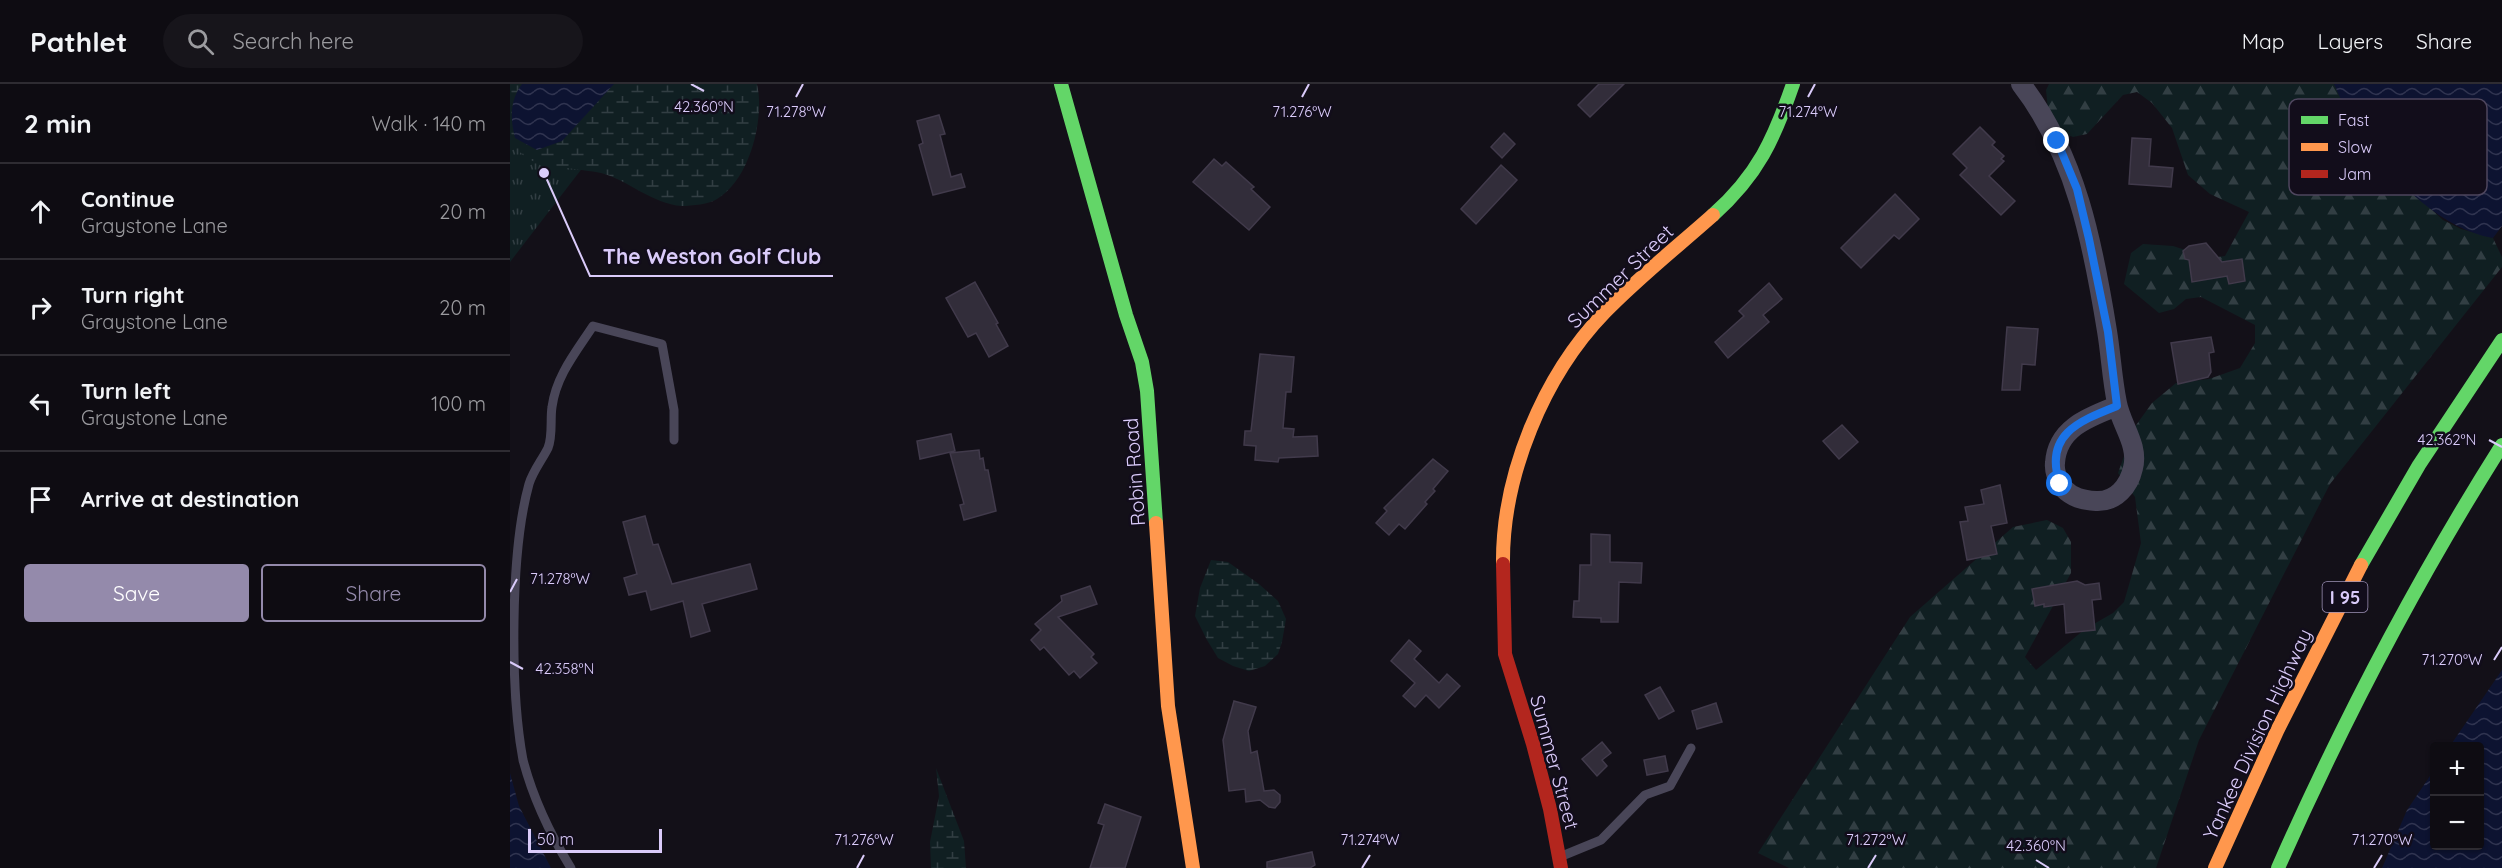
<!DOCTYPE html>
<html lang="en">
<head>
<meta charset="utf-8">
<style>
  body { margin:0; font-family:Quicksand,sans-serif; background:#17151b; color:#f1f3f6 }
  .controls { position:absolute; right:18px; bottom:18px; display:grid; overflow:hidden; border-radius:6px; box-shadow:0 2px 4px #0004 }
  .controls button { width:54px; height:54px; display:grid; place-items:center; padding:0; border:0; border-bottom:2px solid #2e2c32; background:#0e0c12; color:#f1f3f6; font:30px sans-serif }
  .scale { position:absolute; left:18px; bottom:15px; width:134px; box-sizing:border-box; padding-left:6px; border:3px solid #dacbfa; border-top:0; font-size:16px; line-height:21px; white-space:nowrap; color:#dacbfa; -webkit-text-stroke:4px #120d1b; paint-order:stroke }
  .stop { position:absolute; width:18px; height:18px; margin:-14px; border:4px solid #1a73e8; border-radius:50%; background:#fff }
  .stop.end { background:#1a73e8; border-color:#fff; box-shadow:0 2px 6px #0008 }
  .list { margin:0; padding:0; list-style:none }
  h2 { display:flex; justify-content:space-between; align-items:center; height:78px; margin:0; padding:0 24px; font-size:26px }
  h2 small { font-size:20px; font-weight:400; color:#9b9b9f }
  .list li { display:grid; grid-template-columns:39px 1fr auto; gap:18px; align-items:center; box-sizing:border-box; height:96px; padding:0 24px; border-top:2px solid #2e2c32 }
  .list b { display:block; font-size:22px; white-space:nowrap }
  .list p { margin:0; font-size:20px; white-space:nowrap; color:#9b9b9f }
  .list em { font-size:20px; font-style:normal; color:#9b9b9f }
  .actions { display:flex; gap:12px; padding:18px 24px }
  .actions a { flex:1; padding:14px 0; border:2px solid #948aab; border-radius:6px; text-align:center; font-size:21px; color:#948aab }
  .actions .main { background:#948aab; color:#fff }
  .icon { flex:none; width:33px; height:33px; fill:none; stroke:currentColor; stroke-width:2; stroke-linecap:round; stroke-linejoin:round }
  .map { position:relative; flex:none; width:1992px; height:784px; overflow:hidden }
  header { display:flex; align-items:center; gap:36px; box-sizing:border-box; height:84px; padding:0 30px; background:#0e0c12; border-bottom:2px solid #2e2c32 }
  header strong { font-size:28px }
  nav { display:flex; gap:33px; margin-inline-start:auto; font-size:21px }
  .search { width:420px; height:54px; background:#17151b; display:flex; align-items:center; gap:15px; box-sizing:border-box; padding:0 21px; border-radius:33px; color:#9b9b9f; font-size:22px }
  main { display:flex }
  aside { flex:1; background:#0e0c12 }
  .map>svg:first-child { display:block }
  .grass { fill:url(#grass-tufts) }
  .forest { fill:url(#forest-firs) }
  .wetland { fill:url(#wetland-marsh) }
  .water { fill:url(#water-waves) }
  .building { fill:#322d3a; stroke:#413a4b; stroke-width:1.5 }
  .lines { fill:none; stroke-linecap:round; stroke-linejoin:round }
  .lane { stroke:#494658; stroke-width:9 }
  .street { stroke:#494658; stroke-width:20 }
  .fast { stroke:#63d668; stroke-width:14 }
  .slow { stroke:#ff974d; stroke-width:14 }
  .jam { stroke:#b3261e; stroke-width:14 }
  .route { stroke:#1a73e8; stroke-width:8 }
  .ticks { fill:none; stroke:#dacbfa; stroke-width:2 }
  .labels { text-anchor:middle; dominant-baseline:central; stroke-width:5; stroke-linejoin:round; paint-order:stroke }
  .shield { fill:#120d1b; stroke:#9e92b7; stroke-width:1.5 }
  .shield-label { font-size:18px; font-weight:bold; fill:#dacbfa }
  .street-label { font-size:20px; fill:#dacbfa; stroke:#120d1b }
  .key { fill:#120d1b; stroke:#4e465e; stroke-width:1.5 }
  .key-label { font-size:16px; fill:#dacbfa }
  .ticks-label { font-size:15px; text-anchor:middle; fill:#dacbfa; stroke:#120d1b; stroke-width:5; stroke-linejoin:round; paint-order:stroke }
  .leader { fill:none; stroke:#dacbfa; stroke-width:2 }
  .callout-dot { fill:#dacbfa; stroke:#120d1b; stroke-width:2 }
  .callout-label { font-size:21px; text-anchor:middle; font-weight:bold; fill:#dacbfa; stroke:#120d1b; stroke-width:5; stroke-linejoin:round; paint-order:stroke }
</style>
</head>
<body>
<header>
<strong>Pathlet</strong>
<div class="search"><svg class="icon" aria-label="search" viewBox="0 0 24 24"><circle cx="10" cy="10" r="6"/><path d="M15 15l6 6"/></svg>Search here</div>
<nav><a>Map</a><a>Layers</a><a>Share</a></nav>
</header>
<main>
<aside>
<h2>2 min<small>Walk · 140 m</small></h2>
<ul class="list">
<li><svg class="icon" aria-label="ahead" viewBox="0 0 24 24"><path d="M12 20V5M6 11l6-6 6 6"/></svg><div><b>Continue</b><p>Graystone Lane</p></div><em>20 m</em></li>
<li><svg class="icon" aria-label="right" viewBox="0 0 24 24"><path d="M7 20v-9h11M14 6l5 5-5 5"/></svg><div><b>Turn right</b><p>Graystone Lane</p></div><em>20 m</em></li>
<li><svg class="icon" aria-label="left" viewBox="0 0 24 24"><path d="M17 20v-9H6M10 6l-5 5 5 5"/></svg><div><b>Turn left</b><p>Graystone Lane</p></div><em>100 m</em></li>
<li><svg class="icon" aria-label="arrive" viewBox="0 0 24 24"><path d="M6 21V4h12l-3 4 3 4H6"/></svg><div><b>Arrive at destination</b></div></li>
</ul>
<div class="actions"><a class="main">Save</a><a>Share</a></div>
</aside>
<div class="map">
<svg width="1992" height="784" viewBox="0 0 1992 784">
  <defs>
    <pattern id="grass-tufts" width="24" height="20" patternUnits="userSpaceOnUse" patternTransform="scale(1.5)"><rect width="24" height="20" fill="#101f22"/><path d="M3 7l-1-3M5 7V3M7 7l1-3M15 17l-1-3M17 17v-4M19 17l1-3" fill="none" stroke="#323e43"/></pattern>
    <pattern id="forest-firs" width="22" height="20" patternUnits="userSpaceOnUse" patternTransform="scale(1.5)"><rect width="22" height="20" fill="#101f22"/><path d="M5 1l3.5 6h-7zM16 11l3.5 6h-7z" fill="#323e43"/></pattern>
    <pattern id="wetland-marsh" width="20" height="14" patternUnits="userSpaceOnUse" patternTransform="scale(1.5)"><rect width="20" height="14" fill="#101f22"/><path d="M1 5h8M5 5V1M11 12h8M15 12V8" fill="none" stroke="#323e43"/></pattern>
    <pattern id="water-waves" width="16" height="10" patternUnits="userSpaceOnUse" patternTransform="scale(1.5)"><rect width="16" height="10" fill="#0d1331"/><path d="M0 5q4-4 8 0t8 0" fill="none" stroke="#303450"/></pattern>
  </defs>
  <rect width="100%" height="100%" fill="#131018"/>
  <path class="grass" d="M 0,0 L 137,0 L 0,178 Z"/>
  <path class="forest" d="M 1539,0 L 1824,0 L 1855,59 L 1885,92 L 1933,136 L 1951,145 L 1983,154 L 1992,173 L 1992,183 L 1820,400 L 1689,656 L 1646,784 L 1279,784 L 1248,769 L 1400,533 L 1503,443 L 1537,436 L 1553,444 L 1561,458 L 1561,489 L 1515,573 L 1526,586 L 1575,545 L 1603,529 L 1614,518 L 1631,459 L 1625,413 L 1608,389 L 1624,344 L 1642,319 L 1666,299 L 1699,295 L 1730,284 L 1745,259 L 1745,241 L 1691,213 L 1676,215 L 1664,225 L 1649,229 L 1614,200 L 1621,169 L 1633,160 L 1663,162 L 1700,174 L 1715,172 L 1739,128 L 1700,110 L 1678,91 L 1662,44 L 1642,19 L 1627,8 L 1613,11 L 1577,50 L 1563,53 L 1550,48 L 1539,35 L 1536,6 Z"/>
  <g class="wetland">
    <path d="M 0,0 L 247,0 C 255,34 240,96 207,115 C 200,120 181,122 172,122 C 142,120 118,96 91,89 C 73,85 28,83 15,73 C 9,68 5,61 0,56 Z"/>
    <path d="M 701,476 L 718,478 L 749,500 L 768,517 L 776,535 L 772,558 L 768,570 L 755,582 L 739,587 L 723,582 L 708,574 L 697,556 L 685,532 L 690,504 Z"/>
    <path d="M 426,684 L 454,757 L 456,784 L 421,784 L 420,758 L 429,712 Z"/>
  </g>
  <g class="water">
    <path d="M 12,0 L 104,0 L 52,57 L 27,66 L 5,54 C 0,34 0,16 12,0 Z"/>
    <path d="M 1824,0 L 1992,0 L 1992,142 L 1983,154 C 1932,145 1888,100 1857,61 C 1843,43 1833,20 1824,0 Z"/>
    <path d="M 1992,586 L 1992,784 L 1872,784 L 1897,726 L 1924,686 L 1924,762 L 1970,762 L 1970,662 L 1940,662 Z"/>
    <path d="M 0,689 L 9,722 L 41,784 L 0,784 Z"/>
  </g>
  <g class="building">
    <path d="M 1089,0 L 1114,0 L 1080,33 L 1068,21 Z"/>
    <path d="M 429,31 L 435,50 L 430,51 L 441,93 L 451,90 L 455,103 L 423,111 L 409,61 L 413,59 L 407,37 Z"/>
    <path d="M 1470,43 L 1485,58 L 1482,61 L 1494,72 L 1491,75 L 1494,77 L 1479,92 L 1505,117 L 1491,131 L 1450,91 L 1457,84 L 1443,70 Z"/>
    <path d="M 994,49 L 1005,60 L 992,74 L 981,63 Z"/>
    <path d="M 1622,54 L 1641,55 L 1639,82 L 1663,84 L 1661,103 L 1619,100 Z"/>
    <path d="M 704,75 L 712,82 L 716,78 L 744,103 L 741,105 L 760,123 L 739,146 L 683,98 Z"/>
    <path d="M 991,81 L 1007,96 L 966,140 L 951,125 Z"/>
    <path d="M 1385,110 L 1409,135 L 1389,155 L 1384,151 L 1351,184 L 1331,164 Z"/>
    <path d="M 1696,159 L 1712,178 L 1732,175 L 1735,197 L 1719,200 L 1717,192 L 1682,198 L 1679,176 L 1675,175 L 1673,167 L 1679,162 Z"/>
    <path d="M 465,198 L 488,239 L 486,240 L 498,262 L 479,273 L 466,249 L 458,253 L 436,214 Z"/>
    <path d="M 1259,199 L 1272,215 L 1253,231 L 1259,238 L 1218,274 L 1205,258 L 1234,232 L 1229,227 Z"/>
    <path d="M 1497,243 L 1528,245 L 1525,281 L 1512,280 L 1510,306 L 1492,306 Z"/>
    <path d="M 1701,253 L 1704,268 L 1699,269 L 1701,288 L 1698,293 L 1668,300 L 1661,259 Z"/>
    <path d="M 750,270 L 784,273 L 781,308 L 776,308 L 773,344 L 784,345 L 783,353 L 807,352 L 808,372 L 769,374 L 768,378 L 745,376 L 746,362 L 734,361 L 735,347 L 741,347 Z"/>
    <path d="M 1332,341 L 1348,358 L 1329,375 L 1313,357 Z"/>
    <path d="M 441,350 L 445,367 L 410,375 L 407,357 Z"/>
    <path d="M 469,366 L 470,375 L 473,374 L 475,386 L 478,386 L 486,427 L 454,436 L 450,421 L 454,420 L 440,369 Z"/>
    <path d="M 923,375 L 938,387 L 923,405 L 925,407 L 915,418 L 917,420 L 895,445 L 889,440 L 879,451 L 866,439 L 877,427 L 874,424 Z"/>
    <path d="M 1490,401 L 1497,439 L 1481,442 L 1487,470 L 1457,476 L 1450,438 L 1458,437 L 1455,423 L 1474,420 L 1471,406 Z"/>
    <path d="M 135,432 L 143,461 L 148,460 L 162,500 L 240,480 L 247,505 L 192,520 L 200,547 L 181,553 L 173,517 L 141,526 L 136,507 L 119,511 L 114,494 L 127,490 L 113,438 Z"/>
    <path d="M 1081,450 L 1100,451 L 1100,478 L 1132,479 L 1131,499 L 1109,498 L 1108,538 L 1091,538 L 1091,534 L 1063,533 L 1064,517 L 1069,517 L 1070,481 L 1081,481 Z"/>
    <path d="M 1567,497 L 1575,501 L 1589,499 L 1591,515 L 1582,516 L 1585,546 L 1556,549 L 1554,520 L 1534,523 L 1534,520 L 1525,522 L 1522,505 Z"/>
    <path d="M 580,502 L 587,520 L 548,533 L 584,570 L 581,573 L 587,579 L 570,594 L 564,587 L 559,591 L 534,563 L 530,566 L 521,556 L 531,546 L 525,540 L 552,517 L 551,512 Z"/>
    <path d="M 899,556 L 911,567 L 904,575 L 929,599 L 937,590 L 950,602 L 929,624 L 916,611 L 905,623 L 893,612 L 905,599 L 881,577 Z"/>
    <path d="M 1150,603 L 1164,627 L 1149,635 L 1135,611 Z"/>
    <path d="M 724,617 L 746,623 L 738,647 L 741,669 L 747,667 L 754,707 L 764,706 L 770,711 L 770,718 L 765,724 L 759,723 L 750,716 L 736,718 L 735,705 L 719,707 L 713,656 Z"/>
    <path d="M 1206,619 L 1212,638 L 1187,645 L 1182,627 Z"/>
    <path d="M 1092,658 L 1101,669 L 1092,676 L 1097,682 L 1087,692 L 1072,675 Z"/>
    <path d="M 1155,672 L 1158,687 L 1137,691 L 1134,676 Z"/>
    <path d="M 595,720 L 631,733 L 615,784 L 580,784 L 594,741 L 588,739 Z"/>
    <path d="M 802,768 L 805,781 L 800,784 L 757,784 L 757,778 Z"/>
  </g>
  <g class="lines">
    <g class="lane">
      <path d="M 1052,772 L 1091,756 L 1135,711 L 1160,702 L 1181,664"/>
      <path d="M 61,784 C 40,750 23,714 13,676 C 0,606 0,468 19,400 C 23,387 32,376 38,364 C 43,352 40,335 42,323 C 46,292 66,268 83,242 L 152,260 L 164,326 L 164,356"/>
    </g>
    <path class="street" d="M 1511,0 C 1566,71 1583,160 1597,247 C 1601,271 1602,295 1607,319 C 1611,341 1629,361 1623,384 C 1619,402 1606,418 1586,417 C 1572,416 1563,414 1553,404 C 1548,398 1544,387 1545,379 C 1547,344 1579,333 1607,322"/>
    <g class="fast">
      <path d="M 551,0 L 616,231 L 632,278 L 637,307 L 646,439"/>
      <path d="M 1203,131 C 1248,91 1264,55 1283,0"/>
      <path d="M 1851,481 L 1909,381 L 1992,256"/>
      <path d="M 1768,784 C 1833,637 1906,497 1992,361"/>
    </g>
    <g class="slow">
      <path d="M 646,439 L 658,622 L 683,784"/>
      <path d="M 993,480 C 992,392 1033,292 1095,228 C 1128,194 1167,163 1203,131"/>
      <path d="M 1705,784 L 1767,647 L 1851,481"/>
    </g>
    <path class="jam" d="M 993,480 L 995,570 L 1023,660 L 1040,725 L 1051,784"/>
  </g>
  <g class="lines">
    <path class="route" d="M 1547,57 L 1567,105 L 1579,155 L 1598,248 L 1607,322 C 1569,337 1533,351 1550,400"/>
  </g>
  <path class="ticks" d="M 181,0 L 194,7M 286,13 L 293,0M 792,13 L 799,0M 1298,13 L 1305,0M 1979,356 L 1992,363M 0,508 L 7,495M 1984,576 L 1992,563M 0,578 L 13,585M 1526,776 L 1539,784M 347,784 L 354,771M 852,784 L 860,771M 1358,784 L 1366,771M 1864,784 L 1872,771"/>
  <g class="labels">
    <rect class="shield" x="1812.5" y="498" width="45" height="30" rx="4.5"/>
    <g class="shield-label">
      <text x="1835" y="513">I 95</text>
    </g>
    <g class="street-label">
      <text transform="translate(1110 192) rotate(-44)">Summer Street</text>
      <text transform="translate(624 388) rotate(-94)">Robin Road</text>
      <text transform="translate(1747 650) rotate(-65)">Yankee Division Highway</text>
      <text transform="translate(1045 678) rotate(75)">Summer Street</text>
    </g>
  </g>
  <rect x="1779" y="15" width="198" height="96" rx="9" class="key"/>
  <rect x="1791" y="32" width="27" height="8" fill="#63d668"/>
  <rect x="1791" y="59" width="27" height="8" fill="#ff974d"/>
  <rect x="1791" y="86" width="27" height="8" fill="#b3261e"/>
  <g class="key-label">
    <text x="1828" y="42">Fast</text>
    <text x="1828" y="69">Slow</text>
    <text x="1828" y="96">Jam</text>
  </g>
  <g class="ticks-label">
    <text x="194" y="28">42.360°N</text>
    <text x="286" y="33">71.278°W</text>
    <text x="792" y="33">71.276°W</text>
    <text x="1298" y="33">71.274°W</text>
    <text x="1937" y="361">42.362°N</text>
    <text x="50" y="500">71.278°W</text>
    <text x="1942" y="581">71.270°W</text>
    <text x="55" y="590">42.358°N</text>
    <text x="354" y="761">71.276°W</text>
    <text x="860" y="761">71.274°W</text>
    <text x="1366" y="761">71.272°W</text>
    <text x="1872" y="761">71.270°W</text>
    <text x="1526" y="767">42.360°N</text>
  </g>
  <path class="leader" d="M34 89L80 192H323"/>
  <circle class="callout-dot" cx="34" cy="89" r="6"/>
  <g class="callout-label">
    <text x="202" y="180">The Weston Golf Club</text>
  </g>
</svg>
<div class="controls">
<button>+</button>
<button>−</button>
</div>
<div class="scale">50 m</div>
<div class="stop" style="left:1550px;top:400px"></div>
<div class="stop end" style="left:1547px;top:57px"></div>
</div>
</main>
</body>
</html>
